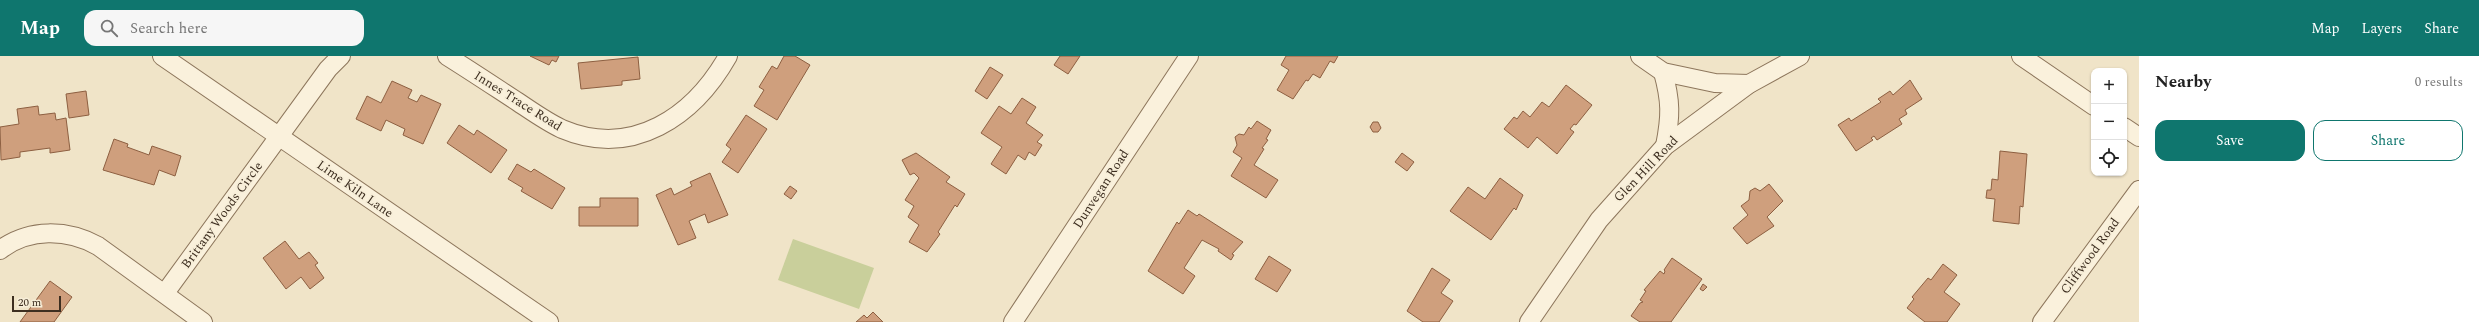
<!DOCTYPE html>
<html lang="en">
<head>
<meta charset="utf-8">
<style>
  body { margin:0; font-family:Spectral,serif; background:#f6f6f6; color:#222 }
  .controls { position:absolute; right:12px; top:12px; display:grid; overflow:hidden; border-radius:8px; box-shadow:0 1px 3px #0004 }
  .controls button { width:36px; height:36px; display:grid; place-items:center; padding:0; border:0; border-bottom:1px solid #e0e0e0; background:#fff; color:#222; font:20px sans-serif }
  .scale { position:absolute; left:12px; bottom:10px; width:49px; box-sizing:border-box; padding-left:4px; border:2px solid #3d2e20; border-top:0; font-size:11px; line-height:14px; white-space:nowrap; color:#3d2e20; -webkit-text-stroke:3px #f7eed8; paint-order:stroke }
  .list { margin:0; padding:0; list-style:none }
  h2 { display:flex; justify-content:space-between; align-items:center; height:52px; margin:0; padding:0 16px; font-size:17px }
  h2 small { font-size:13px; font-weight:400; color:#767676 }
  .actions { display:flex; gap:8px; padding:12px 16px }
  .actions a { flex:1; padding:9px 0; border:1px solid #0f766e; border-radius:12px; text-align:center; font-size:14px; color:#0f766e }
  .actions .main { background:#0f766e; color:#fff }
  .icon { flex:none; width:22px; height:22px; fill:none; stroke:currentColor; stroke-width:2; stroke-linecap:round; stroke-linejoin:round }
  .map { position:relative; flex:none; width:2139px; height:266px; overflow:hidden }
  header { display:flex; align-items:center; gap:24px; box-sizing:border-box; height:56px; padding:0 20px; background:#0f766e; color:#fff }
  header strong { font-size:19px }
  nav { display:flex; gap:22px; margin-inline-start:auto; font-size:14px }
  .search { width:280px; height:36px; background:#f6f6f6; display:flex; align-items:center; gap:10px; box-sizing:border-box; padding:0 14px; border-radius:12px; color:#767676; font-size:15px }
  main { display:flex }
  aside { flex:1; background:#fff }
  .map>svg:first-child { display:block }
  .green { fill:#c9cf9b }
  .building { fill:#cf9f7d; stroke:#8d5f41 }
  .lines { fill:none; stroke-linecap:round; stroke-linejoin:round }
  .minor-casing { stroke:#8d765c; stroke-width:20 }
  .minor { stroke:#faf1dc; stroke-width:18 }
  .labels { text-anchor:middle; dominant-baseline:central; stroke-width:3.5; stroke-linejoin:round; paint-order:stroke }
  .street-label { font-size:13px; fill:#3d2e20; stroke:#f7eed8 }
</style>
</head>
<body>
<header>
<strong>Map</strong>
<div class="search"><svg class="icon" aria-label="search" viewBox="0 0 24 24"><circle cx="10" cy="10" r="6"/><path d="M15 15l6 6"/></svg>Search here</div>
<nav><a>Map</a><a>Layers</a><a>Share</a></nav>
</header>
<main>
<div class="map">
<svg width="2139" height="266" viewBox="0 0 2139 266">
  <rect width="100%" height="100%" fill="#f0e4c8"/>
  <path class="green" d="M 793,183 L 874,212 L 859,253 L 778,224 Z"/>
  <g class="building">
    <path d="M 530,0 L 559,0 L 556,6 L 552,4 L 549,9 Z"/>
    <path d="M 784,0 L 795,0 L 810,9 L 777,64 L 754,50 L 764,34 L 759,31 L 772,10 L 777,13 Z"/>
    <path d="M 1060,0 L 1080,0 L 1068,18 L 1054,9 Z"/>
    <path d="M 1286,0 L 1338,0 L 1334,7 L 1330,5 L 1320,22 L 1313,18 L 1308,25 L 1306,24 L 1293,43 L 1277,34 L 1289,14 L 1281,9 Z"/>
    <path d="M 638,1 L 640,23 L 622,25 L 622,29 L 581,33 L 578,7 Z"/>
    <path d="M 990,11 L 1003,19 L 987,43 L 975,35 Z"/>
    <path d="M 1910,24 L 1922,43 L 1905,54 L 1907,58 L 1899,63 L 1902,68 L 1877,84 L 1874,80 L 1871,82 L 1873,84 L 1856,95 L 1838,69 L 1849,62 L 1851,65 L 1881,46 L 1878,43 L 1890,35 L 1893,39 Z"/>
    <path d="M 392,25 L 412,34 L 408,42 L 417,46 L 421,39 L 441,48 L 423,88 L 403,79 L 405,73 L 386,64 L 381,75 L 356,63 L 367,40 L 381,47 Z"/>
    <path d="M 1566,29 L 1592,49 L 1576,69 L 1574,68 L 1570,73 L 1574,76 L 1557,98 L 1537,81 L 1528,92 L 1504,73 L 1514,61 L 1517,63 L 1523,55 L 1530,61 L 1542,46 L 1549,51 Z"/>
    <path d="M 86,35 L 89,59 L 69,62 L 66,38 Z"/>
    <path d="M 1022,42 L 1036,51 L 1026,67 L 1043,79 L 1037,86 L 1042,89 L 1035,100 L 1029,96 L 1025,104 L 1018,99 L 1006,118 L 991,108 L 1002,91 L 981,77 L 999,50 L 1011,58 Z"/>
    <path d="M 38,50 L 39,59 L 55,57 L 56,64 L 66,62 L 70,94 L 50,97 L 50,92 L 20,96 L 20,101 L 1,104 L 0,71 L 19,68 L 17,53 Z"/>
    <path d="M 746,59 L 767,73 L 738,117 L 722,106 L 731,93 L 726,89 Z"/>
    <path d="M 1257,65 L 1271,74 L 1266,83 L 1268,84 L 1262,92 L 1264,93 L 1254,109 L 1278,124 L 1266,142 L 1231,120 L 1242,102 L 1233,96 L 1237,89 L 1235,81 L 1239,78 L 1244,79 L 1249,71 L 1251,73 Z"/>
    <path d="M 1373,66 L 1378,66 L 1381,72 L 1378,76 L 1373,76 L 1370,71 Z"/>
    <path d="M 459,69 L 474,79 L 477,74 L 507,94 L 491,117 L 447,87 Z"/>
    <path d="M 114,83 L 128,88 L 127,91 L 149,99 L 152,90 L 181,100 L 175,120 L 159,114 L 154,129 L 103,114 Z"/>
    <path d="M 2000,95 L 2027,98 L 2023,151 L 2020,150 L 2019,168 L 1993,165 L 1995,143 L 1986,142 L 1987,134 L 1991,134 L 1992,123 L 1998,124 Z"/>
    <path d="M 916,97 L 950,121 L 946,126 L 965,138 L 957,151 L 955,149 L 938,176 L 940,178 L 927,196 L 909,186 L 919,169 L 908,161 L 914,150 L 905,144 L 919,122 L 914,117 L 910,119 L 902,104 Z"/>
    <path d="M 1402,97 L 1414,106 L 1407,115 L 1395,106 Z"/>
    <path d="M 517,108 L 531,116 L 534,113 L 565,132 L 552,153 L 521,135 L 523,132 L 508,123 Z"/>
    <path d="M 710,117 L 728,159 L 708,167 L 705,158 L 689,165 L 696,182 L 678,189 L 656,139 L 671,132 L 674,139 L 692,130 L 690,126 Z"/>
    <path d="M 1500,122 L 1523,139 L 1516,154 L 1514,152 L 1491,184 L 1450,155 L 1468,131 L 1485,143 Z"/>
    <path d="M 1769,128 L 1783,145 L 1767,161 L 1774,170 L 1747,188 L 1733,172 L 1748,159 L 1741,150 L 1749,144 L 1750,135 L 1755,132 L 1760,135 Z"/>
    <path d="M 790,130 L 797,135 L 791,143 L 784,138 Z"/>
    <path d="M 600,142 L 638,142 L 638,170 L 579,170 L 579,151 L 600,151 Z"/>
    <path d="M 1188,154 L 1197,160 L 1199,158 L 1243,186 L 1232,198 L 1234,199 L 1231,204 L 1218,195 L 1219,193 L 1202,184 L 1184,212 L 1195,220 L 1183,238 L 1148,215 L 1177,166 L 1179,168 Z"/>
    <path d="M 285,185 L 299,203 L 309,196 L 318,207 L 315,209 L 324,222 L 310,233 L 301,221 L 286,233 L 263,202 Z"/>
    <path d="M 1269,200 L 1291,214 L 1277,236 L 1255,223 Z"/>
    <path d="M 1672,202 L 1702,223 L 1671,266 L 1640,266 L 1631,260 L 1640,247 L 1643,246 L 1640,244 L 1646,235 L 1644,234 L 1660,215 L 1664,218 L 1665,215 L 1664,214 Z"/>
    <path d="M 1943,208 L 1957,219 L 1944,236 L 1960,248 L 1947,266 L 1925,266 L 1907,252 L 1914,243 L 1912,241 L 1928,222 L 1931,224 Z"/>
    <path d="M 1432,212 L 1450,224 L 1441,237 L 1453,245 L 1439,266 L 1423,266 L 1407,255 Z"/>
    <path d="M 50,225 L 72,241 L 54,266 L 20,266 Z"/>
    <path d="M 1703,228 L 1707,231 L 1703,235 L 1700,233 Z"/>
    <path d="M 873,256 L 883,266 L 856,266 L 864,259 L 867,262 Z"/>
  </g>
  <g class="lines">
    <g class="minor-casing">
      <g id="minor">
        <path d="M 162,0 L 549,266"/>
        <path d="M 447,0 C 471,15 495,31 518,46 C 533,56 547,66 562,73 C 633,103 694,60 728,0"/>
        <path d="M 1640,0 L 1663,16 L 1715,27 L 1749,28"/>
        <path d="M 2021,0 L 2094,50"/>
        <path d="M 1663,16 C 1671,45 1671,60 1665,90"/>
        <path d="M 2124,71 L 2139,81"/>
        <path d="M 0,194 C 29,172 67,173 98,190 L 203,266"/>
        <path d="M 165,237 L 328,13 L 341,0"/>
        <path d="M 1013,266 L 1189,0"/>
        <path d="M 1529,266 L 1599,164 L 1665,90 L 1749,28 L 1800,0"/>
        <path d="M 2042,266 L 2139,134"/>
      </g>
    </g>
    <use href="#minor" class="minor"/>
  </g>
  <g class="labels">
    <g class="street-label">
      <text transform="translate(518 45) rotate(32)">Innes Trace Road</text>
      <text transform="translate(1646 113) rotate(-46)">Glen Hill Road</text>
      <text transform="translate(355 133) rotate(35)">Lime Kiln Lane</text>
      <text transform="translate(1101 133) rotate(-57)">Dunvegan Road</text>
      <text transform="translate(222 159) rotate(-54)">Brittany Woods Circle</text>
      <text transform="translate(2090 200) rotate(-54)">Cliffwood Road</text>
    </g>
  </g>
</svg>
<div class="controls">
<button>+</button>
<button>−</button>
<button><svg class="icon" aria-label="locate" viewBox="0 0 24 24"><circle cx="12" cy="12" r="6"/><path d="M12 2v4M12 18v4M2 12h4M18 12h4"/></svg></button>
</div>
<div class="scale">20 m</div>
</div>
<aside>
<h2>Nearby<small>0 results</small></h2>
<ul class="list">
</ul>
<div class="actions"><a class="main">Save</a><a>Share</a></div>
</aside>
</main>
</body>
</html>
